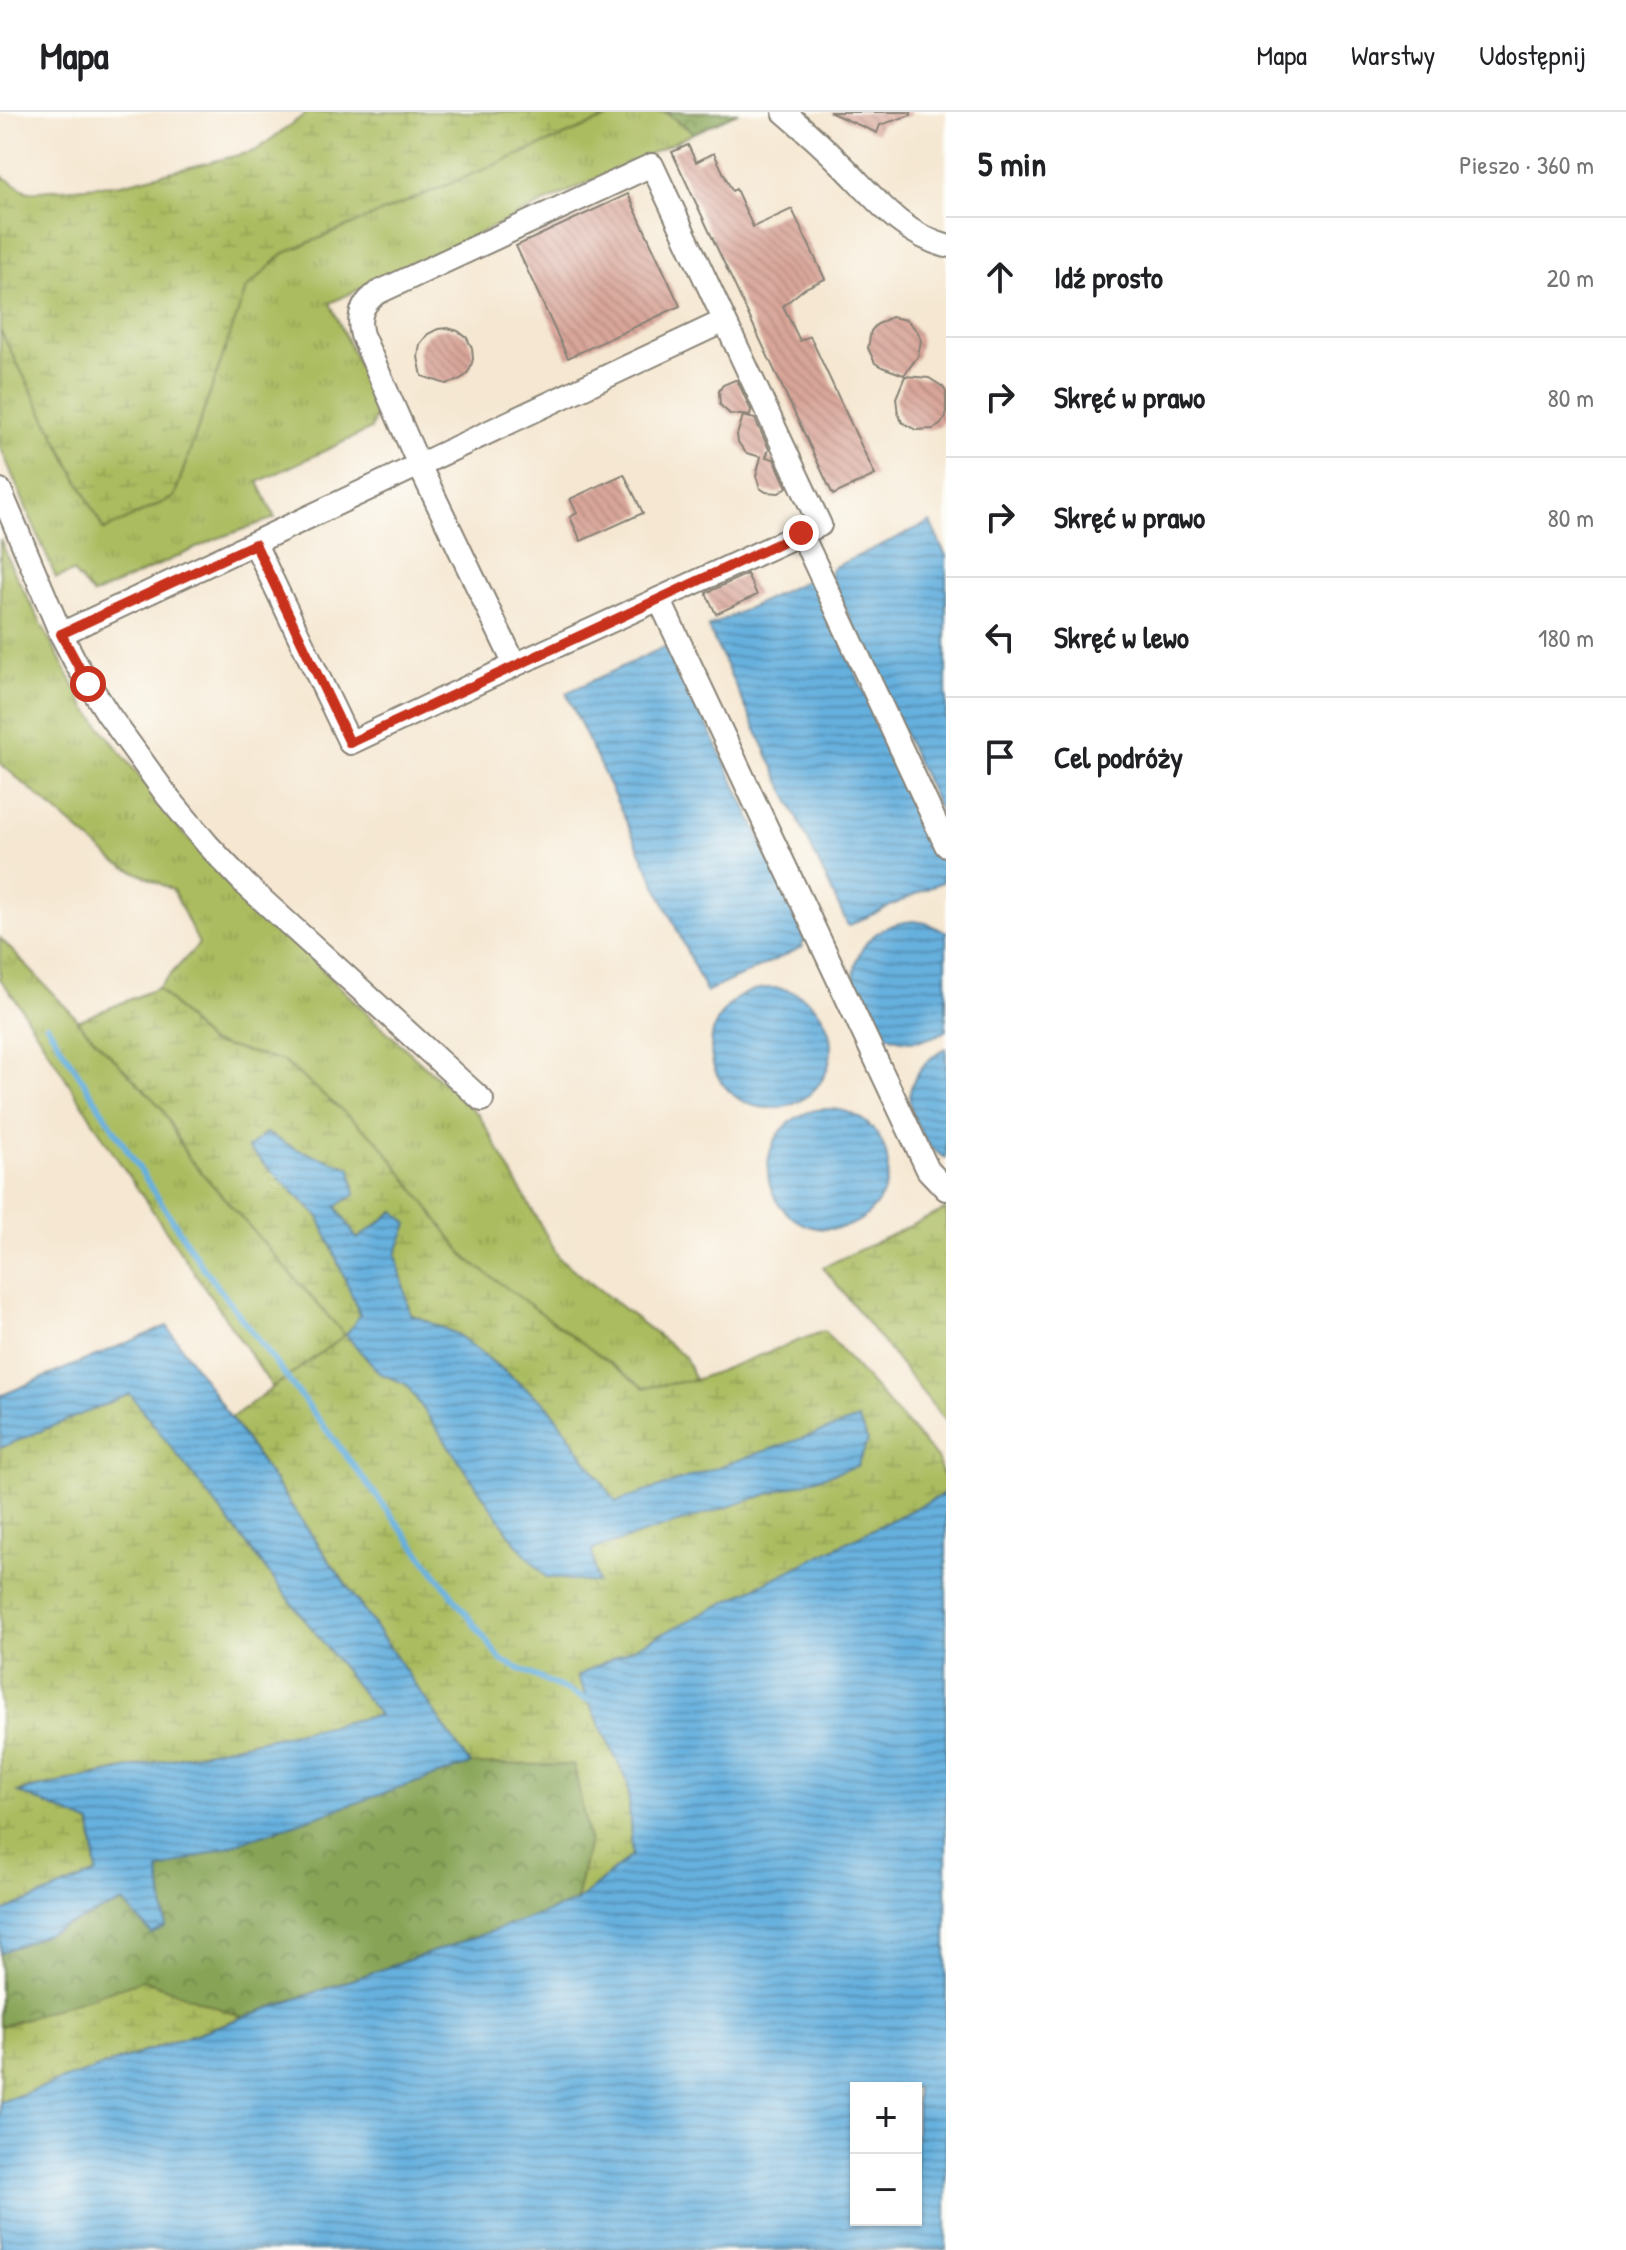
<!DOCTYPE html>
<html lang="pl">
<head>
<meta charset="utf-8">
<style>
  body { margin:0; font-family:"Patrick Hand",sans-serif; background:#f6f6f6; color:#202124 }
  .controls { position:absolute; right:24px; bottom:24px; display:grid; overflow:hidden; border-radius:0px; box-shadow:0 2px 6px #0004 }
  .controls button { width:72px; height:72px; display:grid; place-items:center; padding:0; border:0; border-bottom:2px solid #e0e0e0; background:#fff; color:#202124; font:40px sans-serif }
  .stop { position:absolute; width:24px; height:24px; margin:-18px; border:6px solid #c8321e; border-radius:50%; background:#fff }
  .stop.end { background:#c8321e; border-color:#fff; box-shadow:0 2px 8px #0008 }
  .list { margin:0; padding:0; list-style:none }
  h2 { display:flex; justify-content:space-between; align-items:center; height:104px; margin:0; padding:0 32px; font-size:34px }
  h2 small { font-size:26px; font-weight:400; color:#757577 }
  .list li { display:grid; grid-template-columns:52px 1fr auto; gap:24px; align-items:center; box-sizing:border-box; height:120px; padding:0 32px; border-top:2px solid #e0e0e0 }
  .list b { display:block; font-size:30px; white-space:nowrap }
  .list em { font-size:26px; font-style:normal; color:#757577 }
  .icon { flex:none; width:44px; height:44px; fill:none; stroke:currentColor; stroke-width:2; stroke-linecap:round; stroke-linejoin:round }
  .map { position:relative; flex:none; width:946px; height:2138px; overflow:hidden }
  header { display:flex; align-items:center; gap:48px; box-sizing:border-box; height:112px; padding:0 40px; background:#fff; border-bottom:2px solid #e0e0e0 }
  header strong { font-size:38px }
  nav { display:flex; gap:44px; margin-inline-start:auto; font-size:28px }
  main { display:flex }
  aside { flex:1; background:#fff }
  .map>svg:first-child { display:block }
  .grass { fill:url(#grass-tufts); stroke:#636c3e; stroke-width:2 }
  .forest { fill:url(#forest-crowns); stroke:#526039; stroke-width:2 }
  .wetland { fill:url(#wetland-marsh); stroke:#636c3e; stroke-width:2; fill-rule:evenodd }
  .water { fill:url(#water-rules); stroke:#41667d; stroke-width:2; fill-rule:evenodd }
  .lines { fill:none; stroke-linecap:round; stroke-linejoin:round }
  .stream { stroke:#66b0de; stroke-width:6 }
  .building { fill:url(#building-back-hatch) }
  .minor-casing { stroke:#888276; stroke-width:26 }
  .minor { stroke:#fff; stroke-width:22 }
  .route { stroke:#c8321e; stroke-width:10 }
</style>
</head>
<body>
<header>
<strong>Mapa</strong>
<nav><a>Mapa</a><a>Warstwy</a><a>Udostępnij</a></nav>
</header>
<main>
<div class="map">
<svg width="946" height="2138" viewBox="0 0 946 2138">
  <defs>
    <pattern id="grass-tufts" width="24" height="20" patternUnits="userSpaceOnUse" patternTransform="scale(2)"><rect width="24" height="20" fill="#aabc5f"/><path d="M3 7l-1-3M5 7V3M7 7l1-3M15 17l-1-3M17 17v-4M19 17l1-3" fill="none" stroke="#92a152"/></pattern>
    <pattern id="forest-crowns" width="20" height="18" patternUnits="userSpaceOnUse" patternTransform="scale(2)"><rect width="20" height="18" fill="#87a456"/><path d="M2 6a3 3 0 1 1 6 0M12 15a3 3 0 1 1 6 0" fill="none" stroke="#6e8546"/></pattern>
    <pattern id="wetland-marsh" width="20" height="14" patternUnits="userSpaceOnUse" patternTransform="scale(2)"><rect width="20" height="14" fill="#aabc5f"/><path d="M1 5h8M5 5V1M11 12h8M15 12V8" fill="none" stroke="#92a152"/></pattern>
    <pattern id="water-rules" width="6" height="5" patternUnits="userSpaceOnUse" patternTransform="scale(2)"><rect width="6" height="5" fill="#66b0de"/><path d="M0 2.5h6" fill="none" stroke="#538eb3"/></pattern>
    <pattern id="building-back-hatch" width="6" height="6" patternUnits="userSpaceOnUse" patternTransform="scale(2)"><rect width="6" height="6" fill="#d8a599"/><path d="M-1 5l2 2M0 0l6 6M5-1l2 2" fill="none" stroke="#b98d83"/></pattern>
  </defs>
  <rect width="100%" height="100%" fill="#fdfcf7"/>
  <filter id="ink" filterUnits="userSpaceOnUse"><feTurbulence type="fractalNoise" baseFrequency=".0125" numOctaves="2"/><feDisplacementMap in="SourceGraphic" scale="16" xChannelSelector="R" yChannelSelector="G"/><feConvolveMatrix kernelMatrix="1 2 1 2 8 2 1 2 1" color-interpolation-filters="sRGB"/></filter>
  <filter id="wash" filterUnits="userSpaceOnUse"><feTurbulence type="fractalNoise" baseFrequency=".006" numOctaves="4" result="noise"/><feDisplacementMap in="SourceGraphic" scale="32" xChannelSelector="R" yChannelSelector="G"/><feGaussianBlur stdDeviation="1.8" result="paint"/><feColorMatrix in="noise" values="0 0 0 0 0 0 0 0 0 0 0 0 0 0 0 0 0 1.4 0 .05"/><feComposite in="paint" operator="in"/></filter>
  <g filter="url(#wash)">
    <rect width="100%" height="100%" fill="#f5e7d1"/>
    <g class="grass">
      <path d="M 621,0 L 665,0 L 694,21 L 330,191 L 378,295 L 371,317 L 258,370 L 275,406 L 216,427 L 93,483 L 73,460 L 56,466 L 0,334 L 0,218 L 104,418 L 174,385 L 246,176 L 284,141 Z"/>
      <path d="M 0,427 L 12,456 L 84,593 L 187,726 L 375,909 L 479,1003 L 559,1146 L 685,1245 L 695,1268 L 644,1276 L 572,1230 L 467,1147 L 377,1029 L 283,949 L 208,930 L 158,876 L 199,832 L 173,778 L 115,750 L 0,651 Z"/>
      <path d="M 0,826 L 162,996 L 187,1044 L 346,1223 L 273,1276 L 112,1039 L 14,885 L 0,867 Z"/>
    </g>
    <g class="forest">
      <path d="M 665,0 L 739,0 L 694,21 Z"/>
      <path d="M 470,1652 L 574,1652 L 589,1729 L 576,1790 L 243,1905 L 143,1869 L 0,1915 L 0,1841 L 123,1790 L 151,1821 L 166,1814 L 159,1758 Z"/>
    </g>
    <g class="wetland">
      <path d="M 308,0 L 621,0 L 284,141 L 246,177 L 174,385 L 104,418 L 0,218 L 0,63 L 28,80 L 121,72 L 255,39 Z"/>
      <path d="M 158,876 L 208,930 L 283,949 L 378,1029 L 467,1147 L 644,1276 L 695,1268 L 824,1219 L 937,1346 L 946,1373 L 946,1381 L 577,1564 L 628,1672 L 632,1743 L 576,1790 L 589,1729 L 574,1653 L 470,1652 L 231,1306 L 345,1223 L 187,1044 L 162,996 L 77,909 ZM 265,1021 L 296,1037 L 351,1056 L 336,1094 L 357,1127 L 394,1099 L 407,1112 L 396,1142 L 410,1202 L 458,1222 L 548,1294 L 616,1390 L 857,1308 L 856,1354 L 591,1438 L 597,1471 L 518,1434 L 406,1272 L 379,1261 L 360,1203 L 319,1105 L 248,1036 Z"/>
      <path d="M 946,1097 L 946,1310 L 823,1155 Z"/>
      <path d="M 130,1281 L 379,1603 L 20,1679 L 91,1712 L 97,1761 L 0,1801 L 0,1336 Z"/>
      <path d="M 143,1868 L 243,1905 L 0,1990 L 0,1915 Z"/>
    </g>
    <g class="water">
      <path d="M 930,410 L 946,444 L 946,712 L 830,463 L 832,456 Z"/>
      <path d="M 811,466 L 946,755 L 946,763 L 942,765 L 944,769 L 848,814 L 708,515 Z"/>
      <path d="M 664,535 L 672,538 L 808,828 L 802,831 L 803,835 L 706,880 L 566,581 Z"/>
      <path d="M 914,809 L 926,811 L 946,820 L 946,919 C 855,968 810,817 914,809 Z"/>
      <circle cx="771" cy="936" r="60"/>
      <path d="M 946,936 L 946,1046 C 931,1038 924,1030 918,1014 C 915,1009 912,1003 911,997 C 904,971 925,947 946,936 Z"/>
      <circle cx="828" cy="1057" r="60"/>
      <path d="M 266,1021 L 296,1037 L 351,1056 L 355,1083 L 336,1094 L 357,1127 L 395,1099 L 408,1112 L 396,1142 L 410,1202 L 457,1222 L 548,1294 L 616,1390 L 858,1307 L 868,1329 L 857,1354 L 592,1438 L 597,1471 L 546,1465 L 518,1434 L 406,1272 L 379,1261 L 346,1223 L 360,1203 L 319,1105 L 248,1036 Z"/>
      <path d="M 167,1214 L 470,1652 L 159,1758 L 166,1815 L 152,1822 L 123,1790 L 0,1841 L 0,1801 L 97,1761 L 91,1712 L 18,1680 L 379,1603 L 130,1282 L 0,1336 L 0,1284 Z"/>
      <path d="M 946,1381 L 946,2138 L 0,2138 L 0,1990 L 576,1790 L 632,1743 L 628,1672 L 577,1564 ZM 856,1976 L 916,1976 L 916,2108 L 856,2108 Z"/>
    </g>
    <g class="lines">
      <path class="stream" d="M 47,913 L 202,1154 L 502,1549 L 588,1588"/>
    </g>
    <g id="blocks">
      <g class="building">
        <path d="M 829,0 L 911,0 L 911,3 L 880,13 L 877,21 Z"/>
        <path d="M 688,33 L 696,50 L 714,41 L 732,79 L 736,77 L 753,115 L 792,97 L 825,167 L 805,176 L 783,194 L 800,229 L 810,224 L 875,363 L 833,383 L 672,40 Z"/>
        <path d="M 628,82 L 680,194 L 568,246 L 516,134 Z"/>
        <path d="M 891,205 L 907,208 L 918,220 L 921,228 L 918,244 L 904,263 L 882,255 L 875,251 L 868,236 L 871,219 L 876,213 Z"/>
        <path d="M 448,216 L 458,219 L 467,226 L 472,236 L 473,247 L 470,257 L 465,264 L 457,269 L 446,272 L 422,264 L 418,245 L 420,232 L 428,222 L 438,217 Z"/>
        <path d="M 905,264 L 929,266 L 943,275 L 946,280 L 946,305 L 940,313 L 933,317 L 916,318 L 902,310 L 898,302 L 896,286 Z"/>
        <path d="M 735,268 L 737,268 L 751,298 L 750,304 L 730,302 L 720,293 L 719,279 L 723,273 Z"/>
        <path d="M 743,304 L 755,307 L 769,337 L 766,345 L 774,347 L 787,375 L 779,381 L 766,380 L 760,376 L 756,364 L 761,345 L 746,341 L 738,330 L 737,323 Z"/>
        <path d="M 624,362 L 643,401 L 581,429 L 570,405 L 577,401 L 570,387 Z"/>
        <path d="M 747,462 L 757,483 L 716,502 L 706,481 Z"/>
      </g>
    </g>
  </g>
  <g filter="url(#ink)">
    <use href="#blocks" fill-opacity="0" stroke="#888276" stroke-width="2"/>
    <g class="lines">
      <g class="minor-casing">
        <g id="minor">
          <path d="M 784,0 C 805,18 825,36 844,55 C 875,86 902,122 946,134"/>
          <path d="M 0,378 L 61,522 L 77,553 L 108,602 L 168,685 L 208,733 L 246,773 L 482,988"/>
          <path d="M 801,421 L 946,733"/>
          <path d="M 255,432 L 350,631 L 515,553 L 419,353 L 362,223 C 357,205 362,192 377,181 L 652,53 L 820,413 L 515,553"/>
          <path d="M 659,487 L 928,1058 L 946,1077"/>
          <path d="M 61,522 L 724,209"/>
        </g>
      </g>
      <use href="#minor" class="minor"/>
    </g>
  </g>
  <g class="lines" filter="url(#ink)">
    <path class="route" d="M 88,572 L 61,522 L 255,432 L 350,631 L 801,421"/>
  </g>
</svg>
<div class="controls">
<button>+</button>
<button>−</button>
</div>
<div class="stop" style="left:88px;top:572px"></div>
<div class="stop end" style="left:801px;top:421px"></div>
</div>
<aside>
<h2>5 min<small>Pieszo · 360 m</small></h2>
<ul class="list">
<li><svg class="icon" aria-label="ahead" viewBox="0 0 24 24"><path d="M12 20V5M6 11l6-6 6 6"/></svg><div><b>Idź prosto</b></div><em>20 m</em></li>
<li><svg class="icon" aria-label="right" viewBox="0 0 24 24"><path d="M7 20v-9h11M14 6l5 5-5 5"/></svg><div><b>Skręć w prawo</b></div><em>80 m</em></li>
<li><svg class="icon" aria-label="right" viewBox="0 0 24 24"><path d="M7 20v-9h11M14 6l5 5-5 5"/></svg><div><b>Skręć w prawo</b></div><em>80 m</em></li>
<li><svg class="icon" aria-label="left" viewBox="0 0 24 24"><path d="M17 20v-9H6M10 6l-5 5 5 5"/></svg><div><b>Skręć w lewo</b></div><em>180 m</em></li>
<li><svg class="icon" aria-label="arrive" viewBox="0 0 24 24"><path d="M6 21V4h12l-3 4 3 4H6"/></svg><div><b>Cel podróży</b></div></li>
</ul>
</aside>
</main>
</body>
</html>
